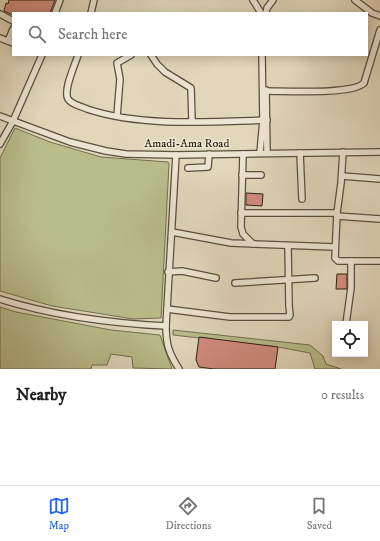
<!DOCTYPE html>
<html lang="en">
<head>
<meta charset="utf-8">
<style>
  body { margin:0; font-family:"IM FELL DW Pica",serif; background:#f6f6f6; color:#222 }
  .controls { position:absolute; right:12px; bottom:12px; display:grid; overflow:hidden; border-radius:0px; box-shadow:0 2px 10px #0003 }
  .controls button { width:36px; height:36px; display:grid; place-items:center; padding:0; border:0; border-bottom:1px solid #e0e0e0; background:#fff; color:#222; font:20px sans-serif }
  .list { margin:0; padding:0; list-style:none }
  h2 { display:flex; justify-content:space-between; align-items:center; height:52px; margin:0; padding:0 16px; font-size:17px }
  h2 small { font-size:13px; font-weight:400; color:#767676 }
  .icon { flex:none; width:22px; height:22px; fill:none; stroke:currentColor; stroke-width:2; stroke-linecap:round; stroke-linejoin:round }
  .map { position:relative; flex:none; width:380px; height:369px; overflow:hidden }
  .search { position:absolute; background:#fff; box-shadow:0 2px 10px #0003; left:12px; right:12px; top:12px; height:44px; display:flex; align-items:center; gap:10px; box-sizing:border-box; padding:0 14px; border-radius:0px; color:#767676; font-size:15px }
  .sheet { height:116px; background:#fff }
  nav { display:flex; justify-content:space-around; align-items:center; box-sizing:border-box; height:56px; border-top:1px solid #e0e0e0; background:#fff; font-size:11px; color:#767676 }
  nav a { display:grid; justify-items:center; gap:2px }
  nav .on { color:#2563eb }
  .map>svg:first-child { display:block }
  .green { fill:#b9bd8c; stroke:#736e50 }
  .building { fill:#d28c7f; stroke:#2d2014 }
  .lines { fill:none; stroke-linecap:round; stroke-linejoin:round }
  .minor-casing { stroke:#5a4e3e; stroke-width:8 }
  .minor { stroke:#ece5d3; stroke-width:5.5 }
  .labels { text-anchor:middle; dominant-baseline:central; stroke-width:3; stroke-linejoin:round; paint-order:stroke }
  .street-label { font-size:12px; fill:#2d2014; stroke:#ece5d3 }
</style>
</head>
<body>
<div class="map">
<svg width="380" height="369" viewBox="0 0 380 369">
  <rect width="100%" height="100%" fill="#e1d7bb"/>
  <filter id="stains"><feTurbulence type="fractalNoise" baseFrequency=".005" numOctaves="4"/><feColorMatrix values="0 0 0 0 .2 0 0 0 0 .09 0 0 0 0 .02 0 0 0 .5 -.17"/></filter>
  <radialGradient id="worn" r=".72"><stop offset=".6" stop-color="#630" stop-opacity="0"/><stop offset="1" stop-color="#630" stop-opacity=".3"/></radialGradient>
  <g class="green">
    <path d="M 15,128 L 50,142 L 101,157 L 168,162 L 169,164 L 161,318 L 133,319 L 96,313 L 52,306 L 0,291 L 0,158 Z"/>
    <path d="M 0,307 L 16,312 L 111,330 L 160,335 L 172,369 L 133,368 L 132,357 L 111,354 L 107,365 L 92,365 L 91,369 L 0,369 Z"/>
    <path d="M 173,330 L 310,345 L 323,356 L 326,364 L 341,369 L 315,369 L 310,353 L 278,347 L 173,335 Z"/>
  </g>
  <g class="building">
    <path d="M 9,0 L 55,0 L 50,13 L 13,13 L 13,15 L 4,11 L 6,3 L 8,4 Z"/>
    <path d="M 246,193 L 263,194 L 262,206 L 246,205 Z"/>
    <path d="M 337,274 L 347,274 L 347,289 L 336,289 Z"/>
    <path d="M 199,337 L 278,347 L 275,369 L 214,369 L 199,367 L 196,360 Z"/>
  </g>
  <g class="lines">
    <g class="minor-casing">
      <g id="minor">
        <path d="M 253,0 L 261,13"/>
        <path d="M 355,0 L 372,13 L 380,16"/>
        <path d="M 55,13 L 60,0"/>
        <path d="M 91,13 L 94,0"/>
        <path d="M 266,13 L 267,8 L 273,0"/>
        <path d="M 0,14 L 13,21"/>
        <path d="M 0,38 L 13,43"/>
        <path d="M 8,41 L 13,29"/>
        <path d="M 78,55 C 75,65 63,90 68,99 C 72,105 81,106 87,109 C 141,127 210,122 267,120"/>
        <path d="M 151,55 L 157,64 L 165,72 L 191,88 L 192,121"/>
        <path d="M 266,90 L 267,153"/>
        <path d="M 266,91 C 285,91 352,95 364,83 L 380,30"/>
        <path d="M 0,116 L 70,142 L 106,151 L 126,154 L 176,155 L 380,152"/>
        <path d="M 117,116 L 120,79 L 117,63 L 131,55"/>
        <path d="M 0,144 L 13,121 L 42,55"/>
        <path d="M 343,152 L 341,183 L 337,213 L 335,258 L 338,261 L 380,261"/>
        <path d="M 260,153 L 263,120 L 262,55"/>
        <path d="M 300,153 L 302,199"/>
        <path d="M 243,154 L 241,227 L 243,234 L 253,244"/>
        <path d="M 176,155 L 166,326 C 166,345 169,353 179,369"/>
        <path d="M 188,168 L 208,167 L 209,154"/>
        <path d="M 242,175 L 261,175"/>
        <path d="M 342,176 L 380,179"/>
        <path d="M 241,213 L 337,213"/>
        <path d="M 337,216 L 380,219"/>
        <path d="M 172,232 L 231,243 L 335,247"/>
        <path d="M 168,272 L 182,271 L 216,278"/>
        <path d="M 235,283 L 315,278"/>
        <path d="M 0,299 C 54,316 109,323 166,326"/>
        <path d="M 167,309 L 230,317 L 289,317 L 290,315 L 289,306 L 288,246"/>
        <path d="M 346,324 L 351,288 L 351,261"/>
      </g>
    </g>
    <use href="#minor" class="minor"/>
  </g>
  <g class="labels">
    <g class="street-label">
      <text x="187" y="143">Amadi-Ama Road</text>
    </g>
  </g>
  <rect width="100%" height="100%" filter="url(#stains)"/>
  <rect width="100%" height="100%" fill="url(#worn)"/>
</svg>
<div class="controls">
<button><svg class="icon" aria-label="locate" viewBox="0 0 24 24"><circle cx="12" cy="12" r="6"/><path d="M12 2v4M12 18v4M2 12h4M18 12h4"/></svg></button>
</div>
<div class="search"><svg class="icon" aria-label="search" viewBox="0 0 24 24"><circle cx="10" cy="10" r="6"/><path d="M15 15l6 6"/></svg>Search here</div>
</div>
<section class="sheet">
<h2>Nearby<small>0 results</small></h2>
<ul class="list">
</ul>
</section>
<nav>
<a class="on"><svg class="icon" aria-label="map" viewBox="0 0 24 24"><path d="M3 6l6-2 6 2 6-2v14l-6 2-6-2-6 2zM9 4v14M15 6v14"/></svg>Map</a>
<a><svg class="icon" aria-label="directions" viewBox="0 0 24 24"><path d="M12 3l9 9-9 9-9-9zM9 14v-3h6M13 9l2 2-2 2"/></svg>Directions</a>
<a><svg class="icon" aria-label="saved" viewBox="0 0 24 24"><path d="M7 4h10v16l-5-4-5 4z"/></svg>Saved</a>
</nav>
</body>
</html>
